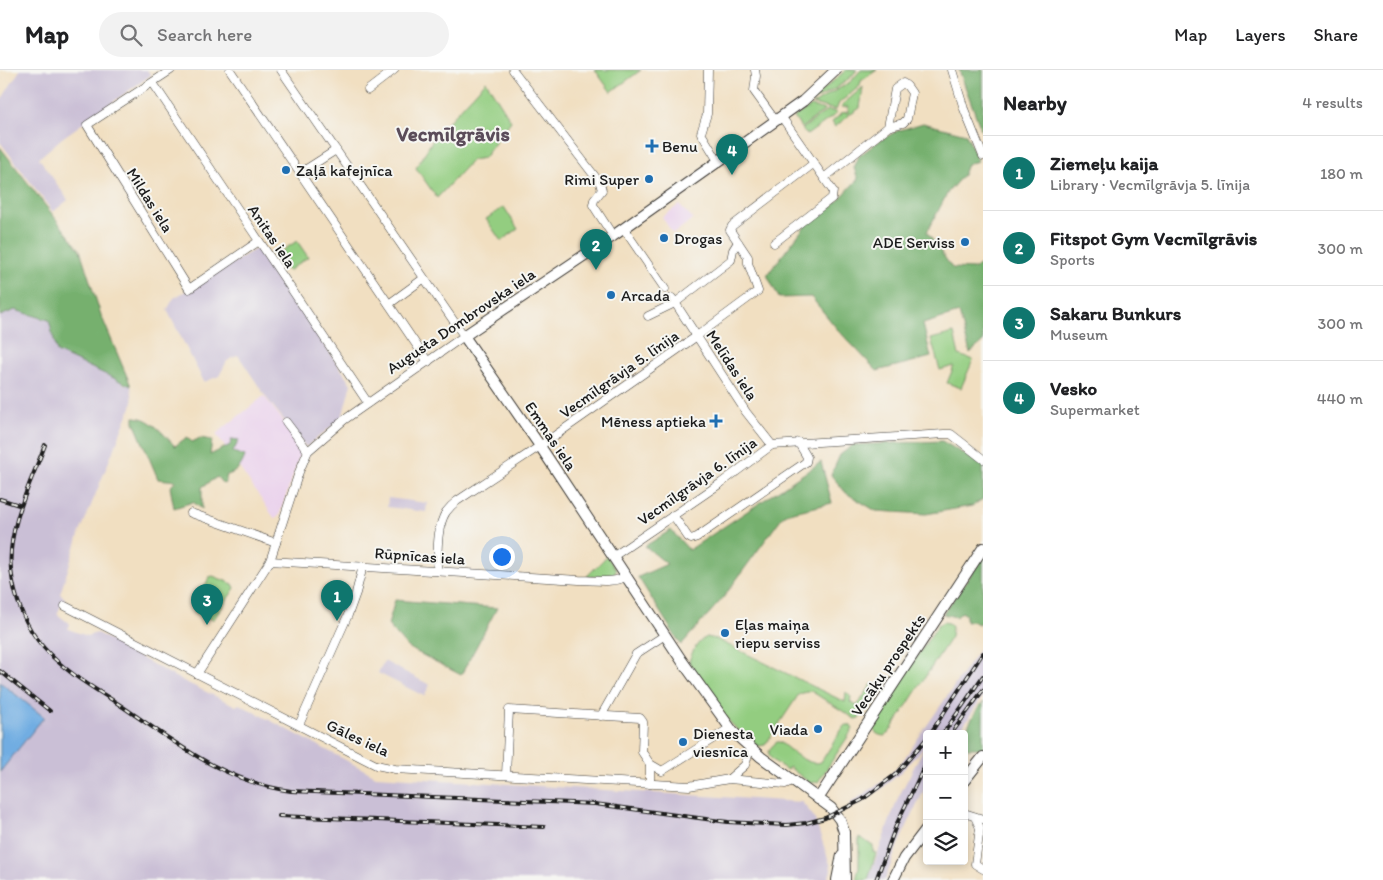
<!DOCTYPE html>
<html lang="en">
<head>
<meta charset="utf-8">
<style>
  body { margin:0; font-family:Itim,sans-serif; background:#f2f2f2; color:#202124 }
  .controls { position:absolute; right:15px; bottom:15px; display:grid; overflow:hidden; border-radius:5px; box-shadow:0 2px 8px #0003 }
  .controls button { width:45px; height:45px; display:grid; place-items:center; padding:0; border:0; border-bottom:1px solid #e0e0e0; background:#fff; color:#202124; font:25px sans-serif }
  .you { position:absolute; left:501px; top:486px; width:18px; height:18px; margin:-12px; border:4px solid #fff; border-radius:50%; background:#1a73e8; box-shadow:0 0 0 8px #1a73e833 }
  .badge { display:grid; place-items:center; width:32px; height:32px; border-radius:50%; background:#0f766e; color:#fff; font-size:16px; font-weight:700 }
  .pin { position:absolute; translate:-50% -41px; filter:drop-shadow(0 1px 2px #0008) }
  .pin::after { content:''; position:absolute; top:26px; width:18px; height:15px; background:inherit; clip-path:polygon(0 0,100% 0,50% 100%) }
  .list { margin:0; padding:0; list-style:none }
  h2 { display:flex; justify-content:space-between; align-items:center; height:65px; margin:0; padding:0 20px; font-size:21px }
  h2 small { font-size:16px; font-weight:400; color:#757577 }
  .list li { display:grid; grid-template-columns:32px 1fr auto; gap:15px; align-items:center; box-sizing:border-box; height:75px; padding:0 20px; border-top:1px solid #e0e0e0 }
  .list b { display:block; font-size:19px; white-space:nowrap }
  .list p { margin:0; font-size:16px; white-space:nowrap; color:#757577 }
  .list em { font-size:16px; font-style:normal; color:#757577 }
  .icon { flex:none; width:28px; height:28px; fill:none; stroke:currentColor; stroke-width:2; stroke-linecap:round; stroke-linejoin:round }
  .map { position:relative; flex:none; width:983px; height:810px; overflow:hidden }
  header { display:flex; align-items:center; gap:30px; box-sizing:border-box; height:70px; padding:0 25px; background:#fff; border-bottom:1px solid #e0e0e0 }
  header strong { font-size:24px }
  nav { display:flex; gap:28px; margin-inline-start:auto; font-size:18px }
  .search { width:350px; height:45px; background:#f2f2f2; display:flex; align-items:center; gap:12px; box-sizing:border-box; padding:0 18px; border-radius:28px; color:#757577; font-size:19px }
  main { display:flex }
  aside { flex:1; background:#fff }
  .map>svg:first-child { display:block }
  .built { fill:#ead1ec }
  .industrial { fill:#cabfd6 }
  .green { fill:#93cd80; stroke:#58744e }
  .forest { fill:#76b06e; stroke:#496645 }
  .water { fill:#71ade2; stroke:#46647f }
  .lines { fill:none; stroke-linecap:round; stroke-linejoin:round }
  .minor-casing { stroke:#3c3935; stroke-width:9 }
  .major-casing { stroke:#3c3935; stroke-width:12 }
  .minor { stroke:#fff; stroke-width:8 }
  .major { stroke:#fff; stroke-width:10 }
  .rail-casing { stroke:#1c1c1c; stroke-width:4 }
  .rail { stroke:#f6f6f2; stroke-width:2; stroke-dasharray:5.5; stroke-linecap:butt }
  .poi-dot { fill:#1f6fb2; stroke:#f6f6f2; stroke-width:2 }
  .labels { text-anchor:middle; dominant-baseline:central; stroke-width:4; stroke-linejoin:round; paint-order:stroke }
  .poi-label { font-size:16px; fill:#1c1c1c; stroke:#f6f6f2; text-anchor:start }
  .street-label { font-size:16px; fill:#1c1c1c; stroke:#f6f6f2 }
  .district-label { font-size:21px; font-weight:bold; fill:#5b4c5a; stroke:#f6f6f2 }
</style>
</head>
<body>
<header>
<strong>Map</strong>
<div class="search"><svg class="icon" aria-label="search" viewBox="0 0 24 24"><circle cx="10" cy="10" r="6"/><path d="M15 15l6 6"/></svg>Search here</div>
<nav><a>Map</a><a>Layers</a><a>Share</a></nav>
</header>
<main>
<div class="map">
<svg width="983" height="810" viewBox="0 0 983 810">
  <rect width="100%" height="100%" fill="#f6f6f2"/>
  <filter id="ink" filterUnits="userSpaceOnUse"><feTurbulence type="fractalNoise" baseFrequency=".02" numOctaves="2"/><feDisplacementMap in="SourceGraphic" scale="10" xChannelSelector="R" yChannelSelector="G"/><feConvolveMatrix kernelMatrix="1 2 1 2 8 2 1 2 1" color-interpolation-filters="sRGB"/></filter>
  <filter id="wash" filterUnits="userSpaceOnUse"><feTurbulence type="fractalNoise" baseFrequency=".0096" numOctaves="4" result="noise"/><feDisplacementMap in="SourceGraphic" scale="20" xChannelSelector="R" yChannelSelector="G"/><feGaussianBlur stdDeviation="1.12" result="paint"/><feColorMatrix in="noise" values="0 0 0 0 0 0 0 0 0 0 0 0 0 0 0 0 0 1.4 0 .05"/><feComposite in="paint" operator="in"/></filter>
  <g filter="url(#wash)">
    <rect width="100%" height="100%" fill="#f1dfc1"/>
    <g class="built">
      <path d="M 679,135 L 693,149 L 673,164 L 662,147 Z"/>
      <path d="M 264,326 L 303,376 L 279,446 L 275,449 L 216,364 Z"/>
    </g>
    <g class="industrial">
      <path d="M 20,0 L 147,0 L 151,5 L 62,68 L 39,88 L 68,130 L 53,142 L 0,72 L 0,32 Z"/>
      <path d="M 259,177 L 351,314 L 342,348 L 306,377 L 268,330 L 238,285 L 227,291 L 219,306 L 204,312 L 167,240 L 174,228 Z"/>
      <path d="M 15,240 L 49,250 L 124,314 L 131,316 L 133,332 L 79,465 L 60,524 L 65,528 L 57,544 L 70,554 L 68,559 L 87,566 L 97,563 L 177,608 L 236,636 L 239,634 L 376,706 L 802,732 L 814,747 L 830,794 L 831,800 L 828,810 L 0,810 L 0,702 L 44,647 L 0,612 L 0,246 Z"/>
      <path d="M 388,428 L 427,433 L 426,442 L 387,437 Z"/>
      <path d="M 983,574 L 983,626 L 958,664 L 927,664 L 927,714 L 898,775 L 885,810 L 868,810 L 898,728 L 925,676 L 899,704 L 880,720 L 851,738 L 849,734 L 883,711 L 899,696 Z"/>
      <path d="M 384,591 L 430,615 L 424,626 L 378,603 Z"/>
    </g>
    <g class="green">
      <path d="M 595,0 L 641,0 L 611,22 Z"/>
      <path d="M 846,0 L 857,0 C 845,16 823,25 807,34 Z"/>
      <path d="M 861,0 L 877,0 L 861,11 L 860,16 L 839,33 L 836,40 L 813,34 L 850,12 Z"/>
      <path d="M 486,11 L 511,51 L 484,88 L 472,90 L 437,128 L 416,98 L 435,66 Z"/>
      <path d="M 863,17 L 860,38 L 851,44 L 848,44 L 847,47 L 835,57 L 832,52 L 840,45 L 841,43 L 848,42 L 849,37 L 841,37 L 842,35 Z"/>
      <path d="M 811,36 L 825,40 L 801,58 L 794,47 Z"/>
      <path d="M 828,40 L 836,42 L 836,44 L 807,65 L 802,59 Z"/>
      <path d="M 504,137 L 518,159 L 501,171 L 486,149 Z"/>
      <path d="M 297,171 L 308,187 L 288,201 L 277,184 Z"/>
      <path d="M 954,263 L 959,285 L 973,290 L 961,318 L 947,313 L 954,296 L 940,300 L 931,269 Z"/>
      <path d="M 607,486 L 616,500 L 614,505 L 615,508 L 587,506 Z"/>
      <path d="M 213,506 L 233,514 L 235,518 L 214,549 L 203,548 L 194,541 L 209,507 Z"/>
      <path d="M 943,552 L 949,553 L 952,557 L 951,567 L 889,663 L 884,666 C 871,664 873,657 877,647 L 938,555 Z"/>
      <path d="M 706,567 L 716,569 L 845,632 L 846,622 L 851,627 L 850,632 L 857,636 L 872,614 L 874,614 L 879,617 L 859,648 L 855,649 L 811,621 L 799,624 L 765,675 L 759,676 L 751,674 L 723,645 L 689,592 C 691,583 698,571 706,567 Z"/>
      <path d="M 847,655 L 850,655 L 853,659 L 818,712 L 810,713 L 789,697 L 787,700 C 775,692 759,685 777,672 L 780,672 C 790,680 808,697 821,692 L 844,656 Z"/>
      <path d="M 859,767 L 873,776 L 873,782 L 876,783 L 868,810 L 856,810 L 859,797 Z"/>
    </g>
    <g class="forest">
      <path d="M 959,0 L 983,0 L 983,65 Z"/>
      <path d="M 923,53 L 966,64 L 978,91 L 967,94 L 963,105 L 948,122 L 927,162 L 952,198 L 975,199 L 983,191 L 983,272 L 970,283 L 959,243 L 923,254 L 931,287 L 877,301 L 838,260 L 811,227 L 779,228 L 767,205 L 809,151 L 833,136 L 858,109 L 854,98 L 859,86 L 879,71 L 897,61 Z"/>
      <path d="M 0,77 L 80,180 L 101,245 L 131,316 L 57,282 L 49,250 L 15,240 L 0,246 Z"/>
      <path d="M 134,347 C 151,347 164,365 175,376 L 187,367 L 192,372 L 200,368 L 212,370 L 210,385 L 230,375 L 232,369 L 239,370 L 233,382 L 245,386 C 242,396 236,403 227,405 L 225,413 L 223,414 L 217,407 L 202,417 L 202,439 L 193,432 L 174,438 L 170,417 L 176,411 L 158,409 L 134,352 Z"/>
      <path d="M 942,371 L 983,395 L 983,429 L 972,436 L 926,444 L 876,441 L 846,423 L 831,405 L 840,385 L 853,375 Z"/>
      <path d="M 821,392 L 832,433 L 789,443 L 783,446 L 723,528 L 681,575 L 638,507 L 667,494 L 645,476 L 671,460 L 689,480 Z"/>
      <path d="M 983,487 L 983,551 L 978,554 L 973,551 L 966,552 L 966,545 L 962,542 L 956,547 L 943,544 Z"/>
      <path d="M 395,530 L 497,538 L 461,605 L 407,577 L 388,555 Z"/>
      <path d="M 983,632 L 983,678 L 967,678 L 964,675 C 964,660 973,644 983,632 Z"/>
    </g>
    <path class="water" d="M 0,612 L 44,647 L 0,702 Z"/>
  </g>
  <g filter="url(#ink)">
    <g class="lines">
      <g class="minor-casing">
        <g id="minor">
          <path d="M 171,0 L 87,55 L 189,219 L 259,171"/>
          <path d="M 230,0 L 428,292"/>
          <path d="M 513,0 L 600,113 L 602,120 L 594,130 L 593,135 L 613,166"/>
          <path d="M 708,0 L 707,44 L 701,63 L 718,91"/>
          <path d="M 755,0 L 756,6 L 754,21 L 775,50"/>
          <path d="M 952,0 L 964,39 L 983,86"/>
          <path d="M 153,13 L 368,333"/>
          <path d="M 368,20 L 394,0"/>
          <path d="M 300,103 L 336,80"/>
          <path d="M 824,108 L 888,57 L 903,53 L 907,49 L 912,23 L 907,16 L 903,13 L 895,19 L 888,57"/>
          <path d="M 624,159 L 665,219"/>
          <path d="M 774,173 L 832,128 L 833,121 L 781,46"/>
          <path d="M 672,228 L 746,342 L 772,375"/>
          <path d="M 389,234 L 423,209"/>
          <path d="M 648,246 L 675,233 L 731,190 L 733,180 L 738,172"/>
          <path d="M 286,352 L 308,381"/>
          <path d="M 191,443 L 276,473"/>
          <path d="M 673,445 L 688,467 L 691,469 L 697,467 L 806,392 L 807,387 L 798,372"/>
          <path d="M 614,486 L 721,413 L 772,375 L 944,364 L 951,364 L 983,389"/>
          <path d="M 270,491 L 579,510 C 594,510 614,514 627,506"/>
          <path d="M 437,501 C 438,483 436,458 446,442 C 449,438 453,434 457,431 L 540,376 L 697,266 L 758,221 L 748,193 L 748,187 L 730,160 L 732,156 L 813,94"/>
          <path d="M 65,536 L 376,695 L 395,699 L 689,716 L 729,709 L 785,714 L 792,711"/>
          <path d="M 197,604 L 270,491 L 299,402 L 308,381 L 344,350 L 464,266 L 281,0"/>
          <path d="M 601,646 L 636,584 L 665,565"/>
          <path d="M 299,655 L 348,545 L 356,523 L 363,496"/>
          <path d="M 650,694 L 662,701 L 730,658"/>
          <path d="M 506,705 L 509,640 L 640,648 L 643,652 L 642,682 L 650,694 L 650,714"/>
          <path d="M 729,709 L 745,695 L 750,679"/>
          <path d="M 964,743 L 983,749"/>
          <path d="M 975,747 L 980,758 L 975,794 L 983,799"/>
        </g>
      </g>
      <g class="major-casing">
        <g id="major">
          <path d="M 836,0 L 803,31 L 733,81 L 613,166 L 464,266 L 540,376 L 682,591 L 733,662 L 761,687 L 831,738 L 840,750 L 844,762 L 845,810"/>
          <path d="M 964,711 L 983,687"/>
          <path d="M 818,729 L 983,478"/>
          <path d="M 837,810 L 842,785"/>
          <path d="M 893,810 L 904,788 L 927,758"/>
        </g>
      </g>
      <use href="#minor" class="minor"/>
      <use href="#major" class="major"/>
      <g class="rail-casing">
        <g id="rail">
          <path d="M 45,375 C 31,412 7,458 11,499 C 14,527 25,557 44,578 C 65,602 94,618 120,635 C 175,672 223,712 291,721 L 595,734 L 728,752 L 787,755 L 806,753 L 825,748 L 862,730 L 896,704 L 927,668"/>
          <path d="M 0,429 L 19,435"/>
          <path d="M 0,601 L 50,641"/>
          <path d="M 954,660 L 983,620"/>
          <path d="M 930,664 L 983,583"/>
          <path d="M 943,664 L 983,606"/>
          <path d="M 279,746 L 544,757"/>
          <path d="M 876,810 L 897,753 L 927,691"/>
        </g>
      </g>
      <use href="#rail" class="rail"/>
    </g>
  </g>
  <g class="poi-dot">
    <path d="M649.5 68.5h5v5h5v5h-5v5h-5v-5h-5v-5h5z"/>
    <circle cx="286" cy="100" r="5"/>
    <circle cx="649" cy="109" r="5"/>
    <circle cx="664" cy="168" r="5"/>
    <circle cx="965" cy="172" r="5"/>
    <circle cx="611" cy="225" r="5"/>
    <path d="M713.5 343.5h5v5h5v5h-5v5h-5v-5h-5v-5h5z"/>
    <circle cx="725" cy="563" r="5"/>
    <circle cx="818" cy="659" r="5"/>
    <circle cx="683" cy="672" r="5"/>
  </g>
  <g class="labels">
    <g class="poi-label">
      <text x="662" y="76">Benu</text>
      <text x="296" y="100">Zaļā kafejnīca</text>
      <text x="639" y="109" text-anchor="end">Rimi Super</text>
      <text x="674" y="168">Drogas</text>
      <text x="955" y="172" text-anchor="end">ADE Serviss</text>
      <text x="621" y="225">Arcada</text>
      <text x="706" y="351" text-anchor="end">Mēness aptieka</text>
      <text x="735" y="554">Eļas maiņa<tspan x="735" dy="18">riepu serviss</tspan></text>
      <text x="808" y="659" text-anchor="end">Viada</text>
      <text x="693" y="663">Dienesta<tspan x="693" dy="18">viesnīca</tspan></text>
    </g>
    <g class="street-label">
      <text transform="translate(150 130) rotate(58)">Mildas iela</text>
      <text transform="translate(272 166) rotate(56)">Anitas iela</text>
      <text transform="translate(461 251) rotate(-34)">Augusta Dombrovska iela</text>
      <text transform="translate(732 295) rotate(57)">Melīdas iela</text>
      <text transform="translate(619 304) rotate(-35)">Vecmīlgrāvja 5. līnija</text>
      <text transform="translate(551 366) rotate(56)">Emmas iela</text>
      <text transform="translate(697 411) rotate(-35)">Vecmīlgrāvja 6. līnija</text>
      <text transform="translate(420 486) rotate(4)">Rūpnīcas iela</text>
      <text transform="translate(888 595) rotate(-56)">Vecāķu prospekts</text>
      <text transform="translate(358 668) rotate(25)">Gāles iela</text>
    </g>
    <g class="district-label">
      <text x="453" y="63">Vecmīlgrāvis</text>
    </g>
  </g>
</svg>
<div class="controls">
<button>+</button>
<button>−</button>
<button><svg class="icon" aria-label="layers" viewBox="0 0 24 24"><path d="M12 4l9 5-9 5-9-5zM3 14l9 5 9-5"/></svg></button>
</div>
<div class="you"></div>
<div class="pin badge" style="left:337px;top:551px">1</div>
<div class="pin badge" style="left:596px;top:200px">2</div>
<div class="pin badge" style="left:207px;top:555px">3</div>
<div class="pin badge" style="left:732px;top:105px">4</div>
</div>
<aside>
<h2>Nearby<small>4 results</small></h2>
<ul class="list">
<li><span class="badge">1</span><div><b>Ziemeļu kaija</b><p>Library · Vecmīlgrāvja 5. līnija</p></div><em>180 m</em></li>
<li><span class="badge">2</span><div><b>Fitspot Gym Vecmīlgrāvis</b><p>Sports</p></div><em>300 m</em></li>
<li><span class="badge">3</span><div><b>Sakaru Bunkurs</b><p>Museum</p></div><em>300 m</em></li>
<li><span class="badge">4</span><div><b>Vesko</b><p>Supermarket</p></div><em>440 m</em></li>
</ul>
</aside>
</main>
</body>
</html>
